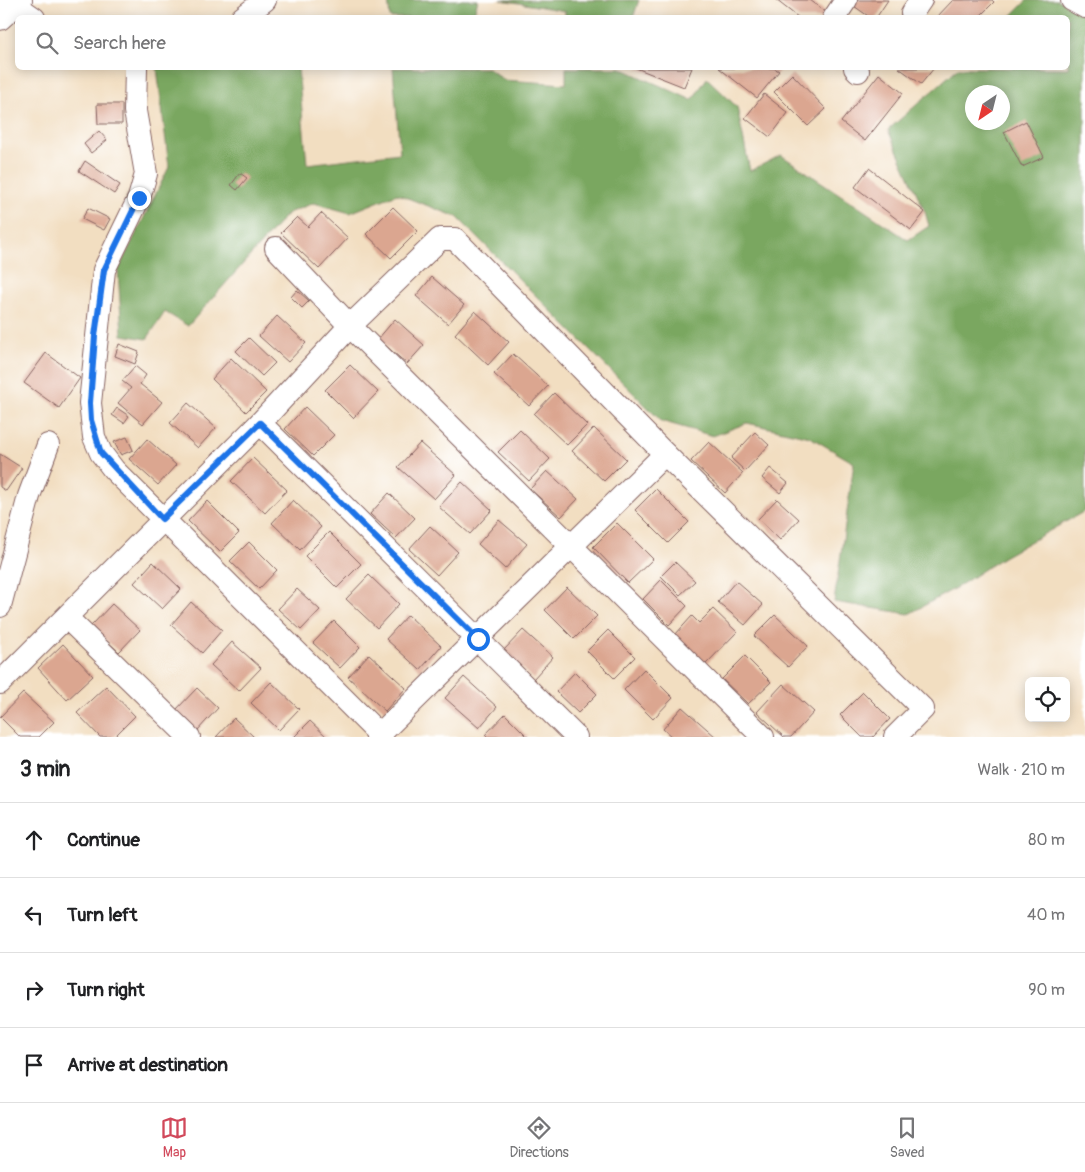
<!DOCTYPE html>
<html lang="en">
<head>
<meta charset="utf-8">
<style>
  body { margin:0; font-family:Pangolin,sans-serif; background:#f6f6f6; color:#202124 }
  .controls { position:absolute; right:15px; bottom:15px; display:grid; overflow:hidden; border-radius:8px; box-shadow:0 2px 12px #0003 }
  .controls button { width:45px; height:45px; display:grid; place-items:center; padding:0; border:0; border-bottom:1px solid #e0e0e0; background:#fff; color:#202124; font:25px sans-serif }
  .compass { position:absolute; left:965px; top:85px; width:45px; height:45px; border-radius:50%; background:#fff; box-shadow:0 2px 12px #0003; rotate:215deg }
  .stop { position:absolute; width:15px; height:15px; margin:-11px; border:4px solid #1a73e8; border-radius:50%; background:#fff }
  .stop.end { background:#1a73e8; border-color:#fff; box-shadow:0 1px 5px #0008 }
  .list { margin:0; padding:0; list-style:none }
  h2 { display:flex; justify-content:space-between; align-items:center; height:65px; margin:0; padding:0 20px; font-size:21px }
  h2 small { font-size:16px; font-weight:400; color:#757577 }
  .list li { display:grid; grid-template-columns:32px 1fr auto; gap:15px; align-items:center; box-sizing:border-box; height:75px; padding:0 20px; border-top:1px solid #e0e0e0 }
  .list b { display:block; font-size:19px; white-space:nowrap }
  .list em { font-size:16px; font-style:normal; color:#757577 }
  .icon { flex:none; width:28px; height:28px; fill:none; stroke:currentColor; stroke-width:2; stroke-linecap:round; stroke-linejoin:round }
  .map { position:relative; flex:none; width:1085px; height:737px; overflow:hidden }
  .search { position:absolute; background:#fff; box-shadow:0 2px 12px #0003; left:15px; right:15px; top:15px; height:55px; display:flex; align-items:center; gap:12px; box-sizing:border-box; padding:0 18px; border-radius:8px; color:#757577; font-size:19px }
  .sheet { height:365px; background:#fff }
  nav { display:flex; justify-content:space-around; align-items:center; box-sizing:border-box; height:70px; border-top:1px solid #e0e0e0; background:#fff; font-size:14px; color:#757577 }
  nav a { display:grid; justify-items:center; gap:2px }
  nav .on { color:#d1495b }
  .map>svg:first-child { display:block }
  .forest { fill:#7aa760; stroke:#626346; fill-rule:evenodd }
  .building { fill:#dba690 }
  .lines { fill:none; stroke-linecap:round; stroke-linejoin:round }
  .minor-casing { stroke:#856260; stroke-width:24 }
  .minor { stroke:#fff; stroke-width:22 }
  .route { stroke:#1a73e8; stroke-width:6 }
</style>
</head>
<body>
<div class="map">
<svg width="1085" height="737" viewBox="0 0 1085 737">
  <rect width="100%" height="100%" fill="#fff"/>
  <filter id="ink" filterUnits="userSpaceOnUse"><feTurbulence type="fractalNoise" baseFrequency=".02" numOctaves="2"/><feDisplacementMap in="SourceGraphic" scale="10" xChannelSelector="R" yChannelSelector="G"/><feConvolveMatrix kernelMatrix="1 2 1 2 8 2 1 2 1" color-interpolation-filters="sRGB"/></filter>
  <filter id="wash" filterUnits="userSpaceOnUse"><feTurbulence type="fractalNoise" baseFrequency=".0096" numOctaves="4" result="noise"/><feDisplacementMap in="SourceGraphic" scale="20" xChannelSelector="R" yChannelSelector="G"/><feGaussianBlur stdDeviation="1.12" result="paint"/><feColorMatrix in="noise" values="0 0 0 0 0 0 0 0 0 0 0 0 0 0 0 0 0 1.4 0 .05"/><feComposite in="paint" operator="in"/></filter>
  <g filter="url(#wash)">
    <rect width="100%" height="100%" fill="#f2dec1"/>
    <g class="forest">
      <path d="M 388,0 L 478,0 L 473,17 L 390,18 Z"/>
      <path d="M 501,0 L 639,0 L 633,18 L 565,17 L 565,11 Z"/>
      <path d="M 1027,0 L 1058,0 L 1085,16 L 1085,511 L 1003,557 L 959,586 L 909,614 L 834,602 L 854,463 L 810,437 L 747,423 L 713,436 L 661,421 L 457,217 L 397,194 L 350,213 L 314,203 L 288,213 L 188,326 L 165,312 L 147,339 L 122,335 L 118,270 L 169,167 L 157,68 L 298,68 L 307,164 L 400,153 L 393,68 L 488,68 L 504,80 L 566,84 L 566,68 L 621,68 L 692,100 L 707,78 L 737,107 L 750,171 L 781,155 L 908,240 L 929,226 L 925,212 L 888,130 L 958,68 L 1068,68 L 1068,18 L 1010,17 ZM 972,92 L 1002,92 L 1002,122 L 972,122 Z"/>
    </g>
    <g id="blocks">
      <g class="building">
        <path d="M 776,0 L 810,0 L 826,12 L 822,18 L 799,18 Z"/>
        <path d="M 853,0 L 888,0 L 876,18 L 871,18 L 851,4 Z"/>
        <path d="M 953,0 L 992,0 L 994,2 L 978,18 L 936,18 Z"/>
        <path d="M 636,68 L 692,68 L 684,87 Z"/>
        <path d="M 719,68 L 774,68 L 779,71 L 757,98 Z"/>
        <path d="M 899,68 L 934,68 L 921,84 Z"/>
        <path d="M 792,74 L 826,109 L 808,126 L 774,92 Z"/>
        <path d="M 879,74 L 903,93 L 865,141 L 841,122 Z"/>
        <path d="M 764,94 L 788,113 L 770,137 L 745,118 Z"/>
        <path d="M 97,104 L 122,104 L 122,124 L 98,124 Z"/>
        <path d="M 1026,121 L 1044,157 L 1022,167 L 1004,132 Z"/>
        <path d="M 99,131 L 107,140 L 91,153 L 84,144 Z"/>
        <path d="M 85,161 L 120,185 L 114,194 L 79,171 Z"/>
        <path d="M 869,168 L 925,212 L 911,230 L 855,187 Z"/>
        <path d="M 240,173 L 247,178 L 237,190 L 231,185 Z"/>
        <path d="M 393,207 L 418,231 L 391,258 L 366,234 Z"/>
        <path d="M 88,208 L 110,219 L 104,230 L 82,219 Z"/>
        <path d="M 321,213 L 348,238 L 319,269 L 281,233 L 297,217 L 308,227 Z"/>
        <path d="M 432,277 L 464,305 L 448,324 L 416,296 Z"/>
        <path d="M 297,290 L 309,301 L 302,308 L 291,297 Z"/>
        <path d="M 475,311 L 509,342 L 488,365 L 455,334 Z"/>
        <path d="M 277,316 L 306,343 L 288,362 L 259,336 Z"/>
        <path d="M 395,319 L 424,345 L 407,364 L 378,339 Z"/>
        <path d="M 249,338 L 275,363 L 262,376 L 236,351 Z"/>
        <path d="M 119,344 L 139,352 L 135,364 L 115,356 Z"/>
        <path d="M 46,353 L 80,378 L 59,408 L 24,383 Z"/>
        <path d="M 513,354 L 548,386 L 529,406 L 494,374 Z"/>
        <path d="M 231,358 L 266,392 L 246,412 L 212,379 Z"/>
        <path d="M 350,365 L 378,392 L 353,418 L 325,390 Z"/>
        <path d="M 135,366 L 146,375 L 140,384 L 162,402 L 143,424 L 118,403 L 131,388 L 122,381 Z"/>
        <path d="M 554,393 L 587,425 L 567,445 L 534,414 Z"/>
        <path d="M 188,403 L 216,428 L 198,448 L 170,423 Z"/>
        <path d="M 305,407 L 334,435 L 313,456 L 285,429 Z"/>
        <path d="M 117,408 L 129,416 L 124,423 L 112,415 Z"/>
        <path d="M 594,428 L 626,459 L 604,481 L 572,451 Z"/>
        <path d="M 520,430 L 550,459 L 529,481 L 498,452 Z"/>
        <path d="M 755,432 L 769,445 L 745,471 L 731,458 Z"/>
        <path d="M 127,437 L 133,450 L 121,455 L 114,442 Z"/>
        <path d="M 147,439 L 176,465 L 158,485 L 129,459 Z"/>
        <path d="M 709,442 L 743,473 L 725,493 L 691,461 Z"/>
        <path d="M 420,443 L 456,475 L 434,499 L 398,467 Z"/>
        <path d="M 0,454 L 22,468 L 6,491 L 0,487 Z"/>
        <path d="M 253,458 L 287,490 L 265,513 L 231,481 Z"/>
        <path d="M 770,468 L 788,483 L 780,493 L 762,478 Z"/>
        <path d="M 547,471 L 578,499 L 561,517 L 530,489 Z"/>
        <path d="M 462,482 L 492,510 L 470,534 L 439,507 Z"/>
        <path d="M 656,489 L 689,522 L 668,543 L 635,510 Z"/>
        <path d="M 389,493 L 415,518 L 396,538 L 370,514 Z"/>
        <path d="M 777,499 L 799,519 L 780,540 L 758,519 Z"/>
        <path d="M 293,500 L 321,527 L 300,550 L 272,523 Z"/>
        <path d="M 207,501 L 239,533 L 220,552 L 188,521 Z"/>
        <path d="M 499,520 L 527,544 L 505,569 L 478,544 Z"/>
        <path d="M 617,523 L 653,559 L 628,583 L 593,547 Z"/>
        <path d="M 430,526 L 458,552 L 437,575 L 409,549 Z"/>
        <path d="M 329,532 L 361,564 L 337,588 L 305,556 Z"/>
        <path d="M 249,542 L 277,570 L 259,589 L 230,561 Z"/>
        <path d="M 153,562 L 181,589 L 162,609 L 134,583 Z"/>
        <path d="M 675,562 L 695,581 L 680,595 L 661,576 Z"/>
        <path d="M 369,575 L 399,604 L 377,628 L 346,599 Z"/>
        <path d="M 661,580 L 687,606 L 669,625 L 643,599 Z"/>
        <path d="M 736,581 L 763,605 L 745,625 L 718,602 Z"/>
        <path d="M 567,587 L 597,616 L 574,639 L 545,610 Z"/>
        <path d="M 297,589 L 320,610 L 301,630 L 278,609 Z"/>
        <path d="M 191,602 L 222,630 L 202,653 L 171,625 Z"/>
        <path d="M 112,604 L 140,630 L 119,652 L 91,626 Z"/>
        <path d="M 713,609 L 737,632 L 706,664 L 675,635 L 692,616 L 699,623 Z"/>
        <path d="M 408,615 L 441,646 L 420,670 L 386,639 Z"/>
        <path d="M 775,615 L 808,646 L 788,667 L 754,636 Z"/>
        <path d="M 334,621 L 360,647 L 340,668 L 313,643 Z"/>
        <path d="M 523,630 L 553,657 L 533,679 L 503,651 Z"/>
        <path d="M 608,630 L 635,657 L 614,678 L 587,651 Z"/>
        <path d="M 232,642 L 261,668 L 239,691 L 211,665 Z"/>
        <path d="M 63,644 L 93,676 L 67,700 L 38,668 Z"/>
        <path d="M 369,654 L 406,688 L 385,711 L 348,677 Z"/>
        <path d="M 745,656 L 771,682 L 748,704 L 722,679 Z"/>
        <path d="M 644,669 L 673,698 L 653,719 L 624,690 Z"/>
        <path d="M 575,672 L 597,694 L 578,713 L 556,692 Z"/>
        <path d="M 464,677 L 497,707 L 479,728 L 445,698 Z"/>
        <path d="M 271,682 L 299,709 L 279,730 L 251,703 Z"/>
        <path d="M 783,684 L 814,712 L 791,737 L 784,737 L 757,712 Z"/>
        <path d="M 106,686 L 135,716 L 114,737 L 100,737 L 77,713 Z"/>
        <path d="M 197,688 L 218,708 L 197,731 L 175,711 Z"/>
        <path d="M 863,692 L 890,719 L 873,737 L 862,737 L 840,715 Z"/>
        <path d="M 23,693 L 54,722 L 39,737 L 20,737 L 0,717 Z"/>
        <path d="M 682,707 L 716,737 L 672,737 L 663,729 Z"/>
        <path d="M 505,714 L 528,737 L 487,737 L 485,735 Z"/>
        <path d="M 234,718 L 254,737 L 216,737 Z"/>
        <path d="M 310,721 L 327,737 L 294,737 Z"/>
      </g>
    </g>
  </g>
  <g filter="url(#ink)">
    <use href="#blocks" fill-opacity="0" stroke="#856260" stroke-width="1"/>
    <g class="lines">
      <g class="minor-casing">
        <g id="minor">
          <path d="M 8,0 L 34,18"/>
          <path d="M 1072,0 L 1085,7"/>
          <path d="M 912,13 L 921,0"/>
          <path d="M 242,18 L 265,0"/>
          <path d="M 834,18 L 846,0"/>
          <path d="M 0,19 L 21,0"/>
          <path d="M 136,68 L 135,111 L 146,174 L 139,198 L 104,270 L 90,403 L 94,437 L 101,453 L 114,470 L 382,737"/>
          <path d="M 855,68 L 858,71"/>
          <path d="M 276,248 L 350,326 L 763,737"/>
          <path d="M 260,423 L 576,737"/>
          <path d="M 0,606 L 29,496 L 48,445"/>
          <path d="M 67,618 L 189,737"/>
          <path d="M 0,683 L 260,423 L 350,326 L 440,239 L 455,239 L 665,454 L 923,709 L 895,737"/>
          <path d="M 377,737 L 665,454"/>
        </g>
      </g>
      <use href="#minor" class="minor"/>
    </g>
  </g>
  <g class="lines" filter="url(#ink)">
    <path class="route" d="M 139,198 L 104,270 L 95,336 L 90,403 L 91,420 L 101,453 L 162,519 L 260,423 L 478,639"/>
  </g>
</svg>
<div class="controls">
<button><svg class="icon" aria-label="locate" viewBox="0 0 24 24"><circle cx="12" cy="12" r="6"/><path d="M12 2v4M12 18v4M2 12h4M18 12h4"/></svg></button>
</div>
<svg class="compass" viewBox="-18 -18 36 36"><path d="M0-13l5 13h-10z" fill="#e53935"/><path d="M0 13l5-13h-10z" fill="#757577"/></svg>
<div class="stop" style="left:478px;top:639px"></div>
<div class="stop end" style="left:139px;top:198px"></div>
<div class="search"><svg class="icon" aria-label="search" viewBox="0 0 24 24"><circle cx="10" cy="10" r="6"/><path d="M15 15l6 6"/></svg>Search here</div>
</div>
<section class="sheet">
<h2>3 min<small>Walk · 210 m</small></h2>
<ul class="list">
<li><svg class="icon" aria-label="ahead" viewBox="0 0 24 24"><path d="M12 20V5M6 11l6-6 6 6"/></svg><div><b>Continue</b></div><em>80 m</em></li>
<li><svg class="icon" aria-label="left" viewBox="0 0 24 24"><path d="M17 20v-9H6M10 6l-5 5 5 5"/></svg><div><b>Turn left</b></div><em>40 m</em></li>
<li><svg class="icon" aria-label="right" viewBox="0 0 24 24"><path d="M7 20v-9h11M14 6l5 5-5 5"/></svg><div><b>Turn right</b></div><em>90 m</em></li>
<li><svg class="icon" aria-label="arrive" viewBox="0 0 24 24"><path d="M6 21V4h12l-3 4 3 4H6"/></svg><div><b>Arrive at destination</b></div></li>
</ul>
</section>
<nav>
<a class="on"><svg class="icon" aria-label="map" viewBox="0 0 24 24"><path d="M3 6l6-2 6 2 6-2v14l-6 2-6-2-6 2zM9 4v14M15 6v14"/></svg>Map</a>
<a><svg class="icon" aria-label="directions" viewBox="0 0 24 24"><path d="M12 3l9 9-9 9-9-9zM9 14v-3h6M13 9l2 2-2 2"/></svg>Directions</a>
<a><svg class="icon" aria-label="saved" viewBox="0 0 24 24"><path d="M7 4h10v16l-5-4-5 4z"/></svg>Saved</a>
</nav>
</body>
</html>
